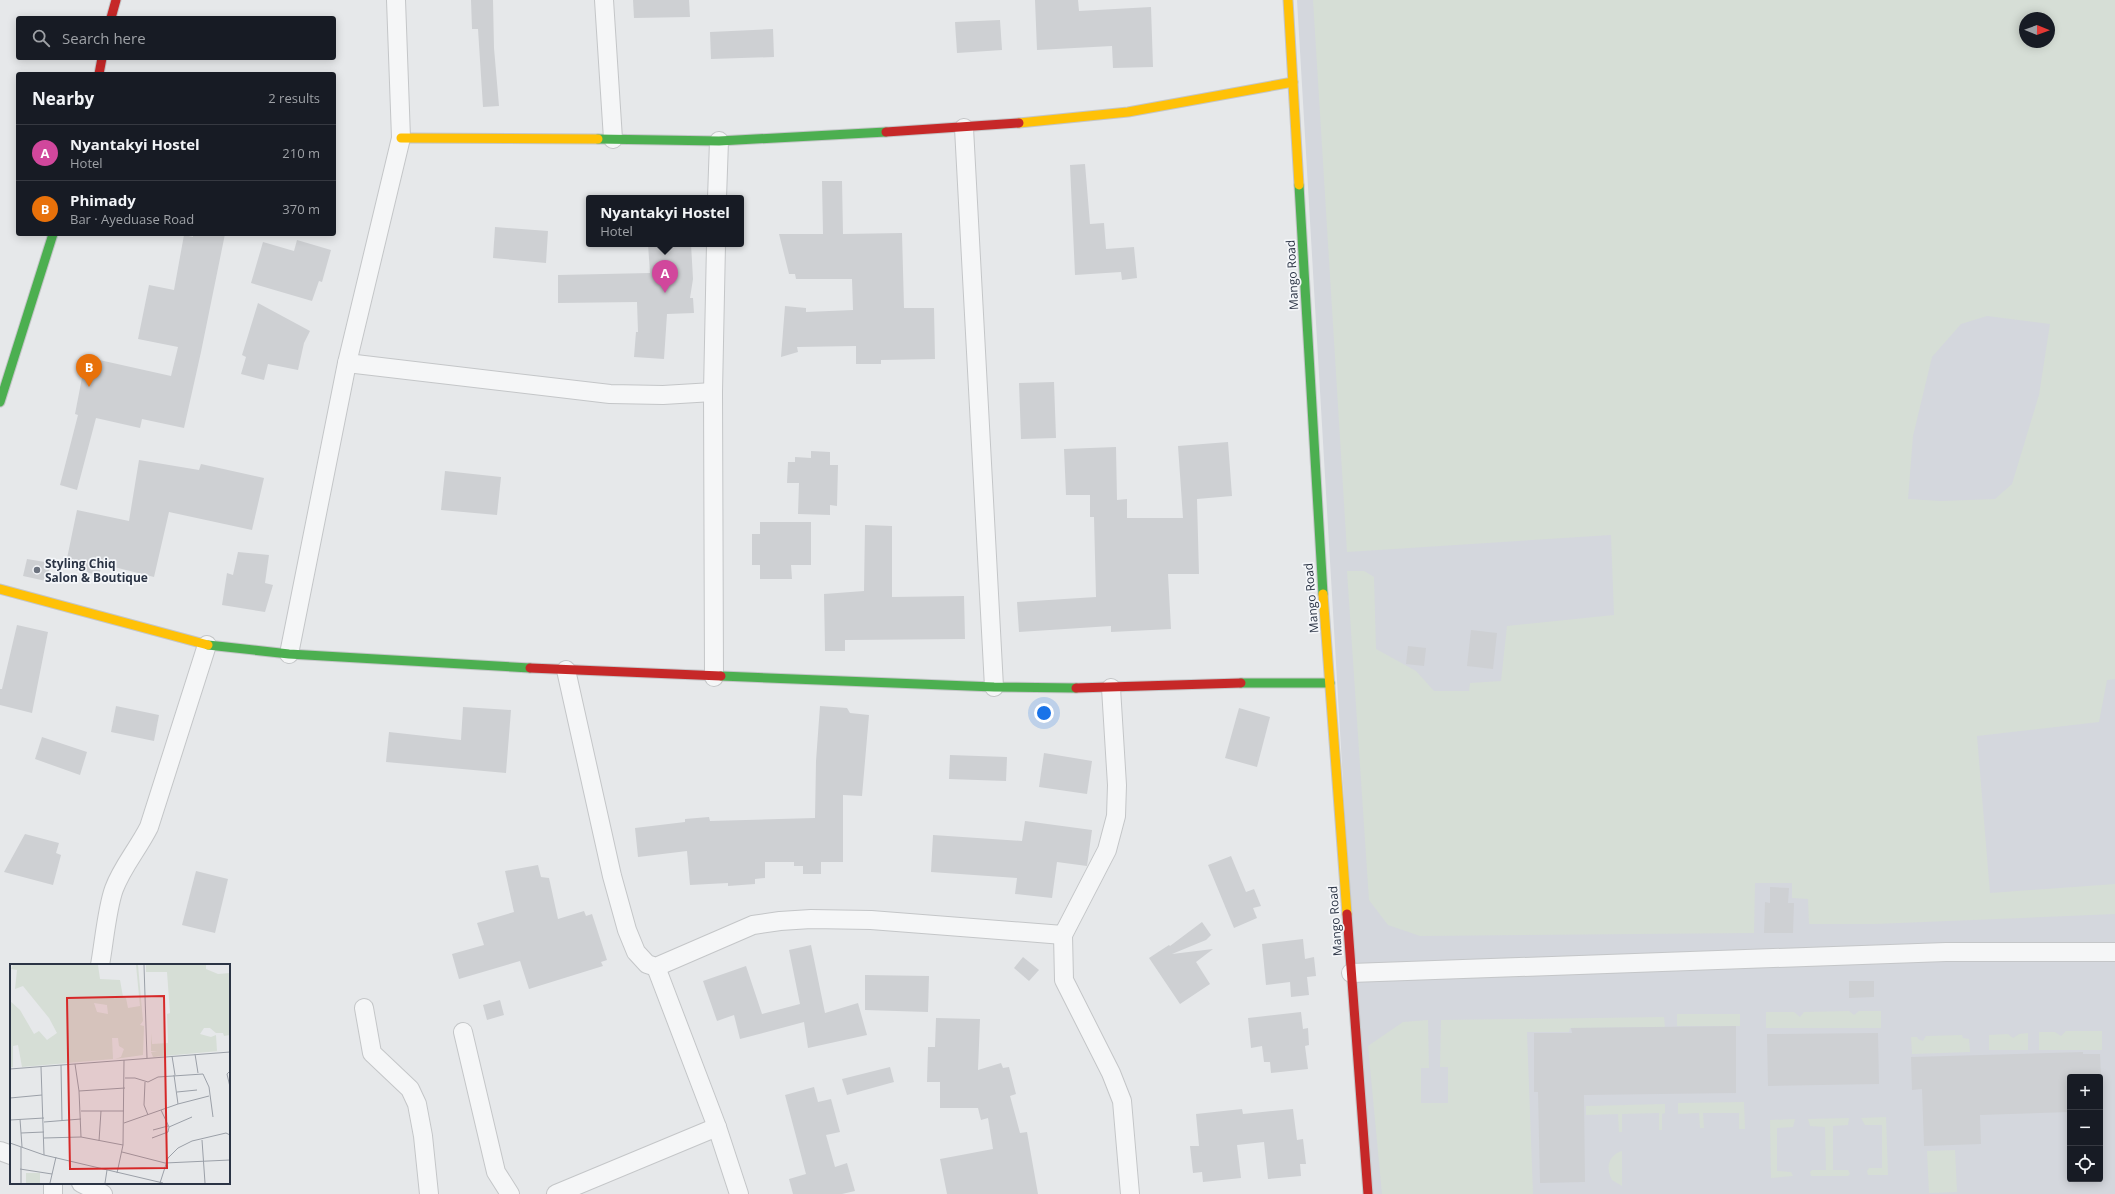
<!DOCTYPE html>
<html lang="en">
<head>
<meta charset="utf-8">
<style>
  body { margin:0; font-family:"Open Sans",sans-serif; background:#242831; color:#f1f3f6 }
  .controls { position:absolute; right:12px; bottom:12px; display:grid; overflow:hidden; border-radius:4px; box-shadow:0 2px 10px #0003 }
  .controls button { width:36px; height:36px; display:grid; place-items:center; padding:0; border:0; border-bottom:1px solid #363941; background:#171b24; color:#f1f3f6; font:20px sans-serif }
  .compass { position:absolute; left:2019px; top:12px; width:36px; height:36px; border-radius:50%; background:#171b24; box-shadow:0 2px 10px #0003; rotate:91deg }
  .you { position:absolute; left:1044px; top:713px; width:14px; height:14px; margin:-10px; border:3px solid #fff; border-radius:50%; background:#1a73e8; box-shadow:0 0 0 6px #1a73e833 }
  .badge { display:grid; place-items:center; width:26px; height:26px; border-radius:50%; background:#6c737f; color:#fff; font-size:13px; font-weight:700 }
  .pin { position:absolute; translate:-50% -33px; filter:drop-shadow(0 1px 2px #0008) }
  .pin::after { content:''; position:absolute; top:21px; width:14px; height:12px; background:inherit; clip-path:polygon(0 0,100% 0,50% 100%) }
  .popup { position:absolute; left:586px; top:195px; width:158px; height:52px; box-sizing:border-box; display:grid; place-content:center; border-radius:4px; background:#171b24; filter:drop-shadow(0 1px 3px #0005); font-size:13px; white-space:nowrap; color:#9ea1a6 }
  .popup b { font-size:15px; color:#f1f3f6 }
  .popup::after { content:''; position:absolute; left:50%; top:100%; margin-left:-8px; border:8px solid transparent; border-top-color:#171b24 }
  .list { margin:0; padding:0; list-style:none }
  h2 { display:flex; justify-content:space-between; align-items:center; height:52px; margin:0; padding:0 16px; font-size:17px }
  h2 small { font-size:13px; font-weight:400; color:#9ea1a6 }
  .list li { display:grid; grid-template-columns:26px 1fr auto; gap:12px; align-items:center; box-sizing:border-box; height:56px; padding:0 16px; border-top:1px solid #363941 }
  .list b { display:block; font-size:15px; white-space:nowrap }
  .list p { margin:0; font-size:13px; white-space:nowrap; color:#9ea1a6 }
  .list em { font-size:13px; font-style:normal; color:#9ea1a6 }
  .icon { flex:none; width:22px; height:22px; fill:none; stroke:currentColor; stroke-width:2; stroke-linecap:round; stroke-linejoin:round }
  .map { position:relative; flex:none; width:2115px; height:1194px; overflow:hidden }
  .search { position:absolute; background:#171b24; box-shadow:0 2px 10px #0003; left:16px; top:16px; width:320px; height:44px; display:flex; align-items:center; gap:10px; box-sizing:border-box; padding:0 14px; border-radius:4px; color:#9ea1a6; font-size:15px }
  .panel { position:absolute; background:#171b24; box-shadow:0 2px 10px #0003; left:16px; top:72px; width:320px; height:164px; border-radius:4px }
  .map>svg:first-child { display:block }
  .built { fill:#d4d7dd; fill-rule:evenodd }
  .green { fill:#d6ded6; fill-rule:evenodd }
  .building { fill:#ced0d3 }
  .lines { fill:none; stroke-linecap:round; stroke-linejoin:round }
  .street-casing { stroke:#c4c6c8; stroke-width:20 }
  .fast-casing { stroke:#c4c6c8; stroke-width:11 }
  .slow-casing { stroke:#c4c6c8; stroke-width:11 }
  .jam-casing { stroke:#c4c6c8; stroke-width:11 }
  .street { stroke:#f5f6f7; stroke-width:18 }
  .fast { stroke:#4caf50; stroke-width:9 }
  .slow { stroke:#ffc107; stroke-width:9 }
  .jam { stroke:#c62828; stroke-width:9 }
  .poi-dot { fill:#6c737f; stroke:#f4f6f9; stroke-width:1.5 }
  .labels { text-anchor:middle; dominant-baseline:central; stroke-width:3.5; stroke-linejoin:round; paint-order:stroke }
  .street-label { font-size:12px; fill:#2b3445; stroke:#f4f6f9 }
  .poi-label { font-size:12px; font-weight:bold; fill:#2b3445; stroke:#f4f6f9; text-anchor:start }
  .inset-road { fill:none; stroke:#9ba0a8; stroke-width:1 }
  .view { fill:#d62828; fill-opacity:0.15; stroke:#d62828; stroke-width:2 }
  .inset-edge { fill:none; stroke:#2b3445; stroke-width:2 }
</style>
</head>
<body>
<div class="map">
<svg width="2115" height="1194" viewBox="0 0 2115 1194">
  <rect width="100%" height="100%" fill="#e6e8ea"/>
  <path class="built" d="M 1297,0 L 2115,0 L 2115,1194 L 1372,1194 L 1345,816 ZM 2025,18 L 2049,18 L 2049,42 L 2025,42 ZM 2070,1077 L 2100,1077 L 2100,1179 L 2070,1179 Z"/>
  <g class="green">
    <path d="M 1313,0 L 2115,0 L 2115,679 L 2107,680 L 2099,722 L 1977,736 L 1990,893 L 2115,884 L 2115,914 L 1875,924 L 1809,924 L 1808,899 L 1792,898 L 1792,883 L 1755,883 L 1754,933 L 1420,936 L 1388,925 L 1369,900 L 1347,571 L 1364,571 L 1374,577 L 1376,649 L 1416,671 L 1434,691 L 1469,691 L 1470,683 L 1501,681 L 1507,626 L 1614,615 L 1611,535 L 1347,552 ZM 2025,18 L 2049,18 L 2049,42 L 2025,42 ZM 1987,316 L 2050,324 L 2039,395 L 2012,484 L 1995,499 L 1941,501 L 1908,499 L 1913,436 L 1932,357 L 1961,324 Z"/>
    <path d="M 1849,1011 L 1854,1015 L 1859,1011 L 1881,1011 L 1881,1028 L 1766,1028 L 1766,1012 L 1794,1012 L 1800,1017 L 1804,1012 Z"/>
    <rect x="1677" y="1014" width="63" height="12"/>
    <path d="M 1664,1017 L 1665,1027 L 1570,1028 L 1569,1032 L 1527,1032 L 1533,1194 L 1382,1194 L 1368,1046 L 1403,1022 L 1428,1020 L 1429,1068 L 1421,1068 L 1421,1103 L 1448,1103 L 1448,1067 L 1440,1067 L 1441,1020 Z"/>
    <path d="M 2066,1031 L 2102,1031 L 2102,1050 L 2039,1050 L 2039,1032 L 2055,1032 L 2061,1036 Z"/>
    <path d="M 2028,1033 L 2028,1050 L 1989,1050 L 1989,1035 L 2008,1034 L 2013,1038 L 2019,1034 Z"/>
    <path d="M 1962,1035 L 1963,1038 L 1969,1039 L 1970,1052 L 1912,1054 L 1911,1037 L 1917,1037 L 1918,1039 L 1923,1041 L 1926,1036 Z"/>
    <path d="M 1744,1102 L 1745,1129 L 1739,1129 L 1739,1113 L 1703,1113 L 1704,1128 L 1700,1128 L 1699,1113 L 1678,1114 L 1678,1103 Z"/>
    <path d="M 1665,1104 L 1665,1113 L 1662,1114 L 1662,1130 L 1659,1130 L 1659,1113 L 1622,1114 L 1622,1132 L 1619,1132 L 1618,1114 L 1586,1115 L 1586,1106 Z"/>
    <path d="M 1886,1117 L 1888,1175 L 1868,1175 L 1867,1171 L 1869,1168 L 1882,1168 L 1882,1125 L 1865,1125 L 1861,1118 Z"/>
    <path d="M 1849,1118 L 1848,1125 L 1833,1126 L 1833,1170 L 1848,1170 L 1850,1174 L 1848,1176 L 1811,1176 L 1810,1172 L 1812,1170 L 1826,1170 L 1825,1127 L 1810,1126 L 1808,1119 Z"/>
    <path d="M 1795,1119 L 1793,1127 L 1777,1128 L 1777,1171 L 1791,1172 L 1793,1176 L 1771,1178 L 1770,1120 Z"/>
    <path d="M 1955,1150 L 1957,1192 L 1929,1193 L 1927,1151 Z"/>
    <path d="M 1622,1151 L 1622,1186 L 1612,1180 C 1605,1167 1609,1155 1622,1151 Z"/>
  </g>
  <g class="building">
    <path d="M 471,0 L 493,0 L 494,48 L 499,106 L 483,107 L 478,29 L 472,29 Z"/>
    <path d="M 633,0 L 689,0 L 690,17 L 634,18 Z"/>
    <path d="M 1035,0 L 1078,0 L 1079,11 L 1151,7 L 1153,67 L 1113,68 L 1112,46 L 1037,50 Z"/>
    <path d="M 1000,20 L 1002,50 L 957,53 L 955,22 Z"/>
    <path d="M 773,29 L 774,57 L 711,59 L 710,32 Z"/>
    <path d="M 1085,164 L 1090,224 L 1104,223 L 1106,249 L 1134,247 L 1137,278 L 1122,280 L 1121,272 L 1075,275 L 1070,165 Z"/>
    <path d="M 822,181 L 842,181 L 843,234 L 902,233 L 904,308 L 934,308 L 935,359 L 881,360 L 881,364 L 856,364 L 856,346 L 797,347 L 798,352 L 781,357 L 785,306 L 806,308 L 806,312 L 853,310 L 852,279 L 796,279 L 795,274 L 789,274 L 779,234 L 823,234 Z"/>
    <path d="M 495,227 L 548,231 L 546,263 L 493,258 Z"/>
    <path d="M 193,234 L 225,234 L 201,352 L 184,428 L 142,419 L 140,428 L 96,418 L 77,490 L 60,485 L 78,415 L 75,414 L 86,357 L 171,376 L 178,347 L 138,339 L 149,285 L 174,290 L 184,235 L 193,237 Z"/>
    <path d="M 297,240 L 331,250 L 322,282 L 319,281 L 312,301 L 251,283 L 263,242 L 294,251 Z"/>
    <path d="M 648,244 L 691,244 L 693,279 L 690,298 L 693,298 L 694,313 L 667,314 L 664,359 L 634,357 L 636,332 L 638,332 L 637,302 L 558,303 L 558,275 L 650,273 Z"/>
    <path d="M 258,303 L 310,331 L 304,343 L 298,370 L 268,364 L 264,380 L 241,374 L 246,357 L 242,355 Z"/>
    <path d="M 1054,382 L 1056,438 L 1021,439 L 1019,383 Z"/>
    <path d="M 1228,442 L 1232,496 L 1197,499 L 1199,574 L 1168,574 L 1171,629 L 1111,632 L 1111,626 L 1019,632 L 1017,602 L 1096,597 L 1094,517 L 1090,517 L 1090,495 L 1066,495 L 1064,449 L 1116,447 L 1117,500 L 1127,499 L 1127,518 L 1183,518 L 1178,446 Z"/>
    <path d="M 811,451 L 830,452 L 830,465 L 838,465 L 837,506 L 830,505 L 830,515 L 798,514 L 799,483 L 787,483 L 788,462 L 795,462 L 795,457 L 811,458 Z"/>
    <path d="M 139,460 L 199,470 L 201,464 L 264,478 L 252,530 L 169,512 L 154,577 L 102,564 L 99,575 L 65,568 L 77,510 L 129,521 Z"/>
    <path d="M 445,471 L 501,477 L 497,515 L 441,510 Z"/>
    <path d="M 760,522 L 811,522 L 811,565 L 791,565 L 792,579 L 760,579 L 760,565 L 752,565 L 752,534 L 760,534 Z"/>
    <path d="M 865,525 L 892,526 L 892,597 L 964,596 L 965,639 L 845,640 L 845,651 L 825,651 L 824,594 L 864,591 Z"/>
    <path d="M 238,552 L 269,555 L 265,583 L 273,585 L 265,612 L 222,605 L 227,573 L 233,575 Z"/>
    <path d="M 27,559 L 51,563 L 46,581 L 23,576 Z"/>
    <path d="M 17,625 L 48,632 L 32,713 L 0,705 L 0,689 L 2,689 Z"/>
    <path d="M 1471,630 L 1497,633 L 1493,669 L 1467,666 Z"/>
    <path d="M 1408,646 L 1426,648 L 1424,666 L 1406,664 Z"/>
    <path d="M 116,706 L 159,715 L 154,741 L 111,732 Z"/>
    <path d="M 820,706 L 847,708 L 850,713 L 869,715 L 862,796 L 843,795 L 843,862 L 821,862 L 821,874 L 803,874 L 803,866 L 794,866 L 794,862 L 765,862 L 765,878 L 755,879 L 755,884 L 728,886 L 728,883 L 690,885 L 687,851 L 638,857 L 635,828 L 685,822 L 685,819 L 709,817 L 710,821 L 815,818 L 816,761 Z"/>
    <path d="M 463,707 L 511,710 L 506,773 L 386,762 L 389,732 L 461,740 Z"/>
    <path d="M 1239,708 L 1270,717 L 1257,767 L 1225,758 Z"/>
    <path d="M 42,737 L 87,752 L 80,775 L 35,759 Z"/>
    <path d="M 1044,753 L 1092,761 L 1087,794 L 1039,787 Z"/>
    <path d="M 950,755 L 1007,757 L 1006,781 L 949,779 Z"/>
    <path d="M 1025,821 L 1092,830 L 1087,866 L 1057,862 L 1052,898 L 1015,894 L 1017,878 L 931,872 L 933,835 L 1022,841 Z"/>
    <path d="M 25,834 L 59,843 L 56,853 L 61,855 L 53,885 L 4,872 Z"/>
    <path d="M 1231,856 L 1246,892 L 1254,889 L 1261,906 L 1253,908 L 1257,918 L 1234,928 L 1208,865 Z"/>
    <path d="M 538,865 L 541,877 L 549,878 L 558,919 L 584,911 L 586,916 L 592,914 L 607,960 L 601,962 L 603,966 L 529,989 L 520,961 L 459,979 L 452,954 L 484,945 L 477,923 L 514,912 L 505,871 Z"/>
    <path d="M 196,871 L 228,879 L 215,933 L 182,925 Z"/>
    <path d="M 1770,887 L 1789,888 L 1788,903 L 1794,903 L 1793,933 L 1764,933 L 1765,902 L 1770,903 Z"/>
    <path d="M 1202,922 L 1211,935 L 1206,940 L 1172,954 L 1213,949 L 1196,962 L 1210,984 L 1180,1004 L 1149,958 L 1169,945 L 1170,946 Z"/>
    <path d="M 1303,939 L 1305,959 L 1314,957 L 1316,976 L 1307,977 L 1309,995 L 1291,997 L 1290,982 L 1266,985 L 1262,944 Z"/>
    <path d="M 811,945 L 825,1013 L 858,1003 L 867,1035 L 808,1048 L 804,1022 L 740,1039 L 734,1015 L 717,1021 L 703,981 L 746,966 L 762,1014 L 800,1004 L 789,950 Z"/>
    <path d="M 1023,957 L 1039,970 L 1029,981 L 1014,968 Z"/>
    <path d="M 865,975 L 929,976 L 928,1012 L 865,1010 Z"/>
    <path d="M 1849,981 L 1874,981 L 1874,997 L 1849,998 Z"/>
    <path d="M 500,1000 L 504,1015 L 487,1020 L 483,1005 Z"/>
    <path d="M 1301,1012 L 1303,1029 L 1308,1028 L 1309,1045 L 1305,1046 L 1308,1069 L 1271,1073 L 1270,1062 L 1264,1062 L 1262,1046 L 1251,1048 L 1248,1018 Z"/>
    <path d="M 936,1018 L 980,1019 L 978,1070 L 1001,1063 L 1003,1068 L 1009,1067 L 1016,1094 L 1010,1096 L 1020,1133 L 1027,1132 L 1038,1194 L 947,1194 L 940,1159 L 993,1149 L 988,1118 L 981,1120 L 978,1108 L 940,1108 L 940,1082 L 927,1082 L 928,1047 L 935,1047 Z"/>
    <path d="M 1736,1026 L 1736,1093 L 1584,1095 L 1585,1182 L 1540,1183 L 1538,1092 L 1534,1092 L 1534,1033 L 1572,1033 L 1571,1028 Z"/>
    <path d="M 1878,1033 L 1879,1084 L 1768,1086 L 1767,1034 Z"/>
    <path d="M 2083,1052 L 2083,1054 L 2100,1054 L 2101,1075 L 2070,1077 L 2070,1112 L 1980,1115 L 1981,1144 L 1924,1146 L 1922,1089 L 1912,1090 L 1911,1057 Z"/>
    <path d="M 890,1067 L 894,1082 L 847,1095 L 842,1079 Z"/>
    <path d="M 814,1087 L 818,1102 L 831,1099 L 840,1132 L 826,1135 L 835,1167 L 847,1163 L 855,1191 L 842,1194 L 793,1194 L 789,1179 L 806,1174 L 785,1095 Z"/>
    <path d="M 1242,1109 L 1243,1114 L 1293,1109 L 1297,1140 L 1303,1139 L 1306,1164 L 1300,1164 L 1301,1176 L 1268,1179 L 1264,1142 L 1237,1145 L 1241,1178 L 1203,1182 L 1202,1172 L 1193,1173 L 1190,1146 L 1199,1146 L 1196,1114 Z"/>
  </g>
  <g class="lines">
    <g class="street-casing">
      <g id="street">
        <path d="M 604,0 L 613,139"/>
        <path d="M 964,128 L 994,687"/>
        <path d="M 717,198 L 719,141"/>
        <path d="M 347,363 L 610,394 L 663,395 L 713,392"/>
        <path d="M 289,654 L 347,363 L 401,138 L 396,0"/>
        <path d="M 566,670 L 612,876 L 627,930 L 636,952 L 647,964 L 656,967 L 753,925 L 780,921 L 811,919 L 871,920 L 1063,935"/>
        <path d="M 714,677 L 713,392 L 716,244"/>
        <path d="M 1111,688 L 1117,785 L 1116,816 L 1107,850 L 1063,935 L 1064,980 L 1111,1073 L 1122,1101 L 1130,1194"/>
        <path d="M 100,965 C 104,943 107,908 114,889 C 122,867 138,849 149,827 L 207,645"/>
        <path d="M 656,967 L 717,1127 L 739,1194"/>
        <path d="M 1351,973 L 1946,952 L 2115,952"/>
        <path d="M 364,1008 L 372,1053 L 410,1089 L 417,1104 L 423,1136 L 429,1194"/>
        <path d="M 463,1032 L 496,1172 L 510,1194"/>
        <path d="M 0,1151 L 11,1155"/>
        <path d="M 81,1183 L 103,1194"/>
        <path d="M 53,1194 L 53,1183"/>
        <path d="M 556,1194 L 717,1127"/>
      </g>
    </g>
    <g class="fast-casing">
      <g id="fast">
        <path d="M 598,139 L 719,141 L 886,132"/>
        <path d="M 1299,185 L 1323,594"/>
        <path d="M 0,402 L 53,234"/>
        <path d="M 208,645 L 289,654 L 530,668"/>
        <path d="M 721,676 L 994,687 L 1076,688"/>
        <path d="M 1241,683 L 1330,683"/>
      </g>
    </g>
    <g class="slow-casing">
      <g id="slow">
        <path d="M 1288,0 L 1299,185"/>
        <path d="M 1019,123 L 1128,112 L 1293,82"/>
        <path d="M 401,138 L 598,139"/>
        <path d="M 0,589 L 208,645"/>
        <path d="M 1323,594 L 1347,914"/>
      </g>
    </g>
    <g class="jam-casing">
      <g id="jam">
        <path d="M 111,18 L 116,0"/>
        <path d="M 99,74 L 102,58"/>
        <path d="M 886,132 L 1019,123"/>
        <path d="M 530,668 L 721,676"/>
        <path d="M 1076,688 L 1241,683"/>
        <path d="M 1347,914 L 1368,1194"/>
      </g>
    </g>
    <use href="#street" class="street"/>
    <use href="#fast" class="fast"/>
    <use href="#slow" class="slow"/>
    <use href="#jam" class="jam"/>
  </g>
  <circle class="poi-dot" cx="37" cy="570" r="4"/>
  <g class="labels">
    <g class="street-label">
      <text transform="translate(1292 275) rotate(-93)">Mango Road</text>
      <text transform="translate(1311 598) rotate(-95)">Mango Road</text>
      <text transform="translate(1335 921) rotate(-94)">Mango Road</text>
    </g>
    <g class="poi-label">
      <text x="45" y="563">Styling Chiq<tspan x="45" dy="14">Salon &amp; Boutique</tspan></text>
    </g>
  </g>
  <g transform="translate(10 964)">
    <rect width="220" height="220" fill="#e6e8ea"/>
    <path d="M 3,1 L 88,1 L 90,15 L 110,16 L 113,33 L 116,34 L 118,44 L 130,42 L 126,1 L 128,1 L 133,57 L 130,61 L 134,62 L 133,91 L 105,95 L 111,93 L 114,85 L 109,82 L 108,74 L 102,74 L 103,95 L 12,103 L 8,81 L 3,82 L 3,103 L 0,104 L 0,37 L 10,46 L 24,70 L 29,67 L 37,76 L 47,69 L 39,54 L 13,22 L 5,25 L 7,6 L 1,5 ZM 84,39 L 97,41 L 98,50 L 87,48 ZM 136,1 L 196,1 L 196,5 L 208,10 L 220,9 L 220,71 L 214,72 L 213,69 L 206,69 L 200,64 L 194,64 L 190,70 L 201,73 L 206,71 L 207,87 L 220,86 L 143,93 L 141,88 L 148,87 L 141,87 L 141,69 L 142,80 L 158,79 L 157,50 L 160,49 L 157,8 L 136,8 ZM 16,209 L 30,209 L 30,219 L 16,219 Z" fill="#d6ded6" fill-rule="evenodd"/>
    <path class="inset-road" d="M 134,1 L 137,94M 185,90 L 188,109M 162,92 L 165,111M 65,100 L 69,127 L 71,173M 51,101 L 52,157M 31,103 L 34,191M 0,105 L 220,88M 220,107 L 217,110 L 220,123M 164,111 L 168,140M 115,114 L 125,114 L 138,118 L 148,113 L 193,110 L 199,123 L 203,153M 135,118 L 134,141 L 138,151M 69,127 L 115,124M 167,128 L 187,126M 0,134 L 32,131M 151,146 L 159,163 L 182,153M 71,147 L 114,147M 10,155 L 12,183M 0,156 L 34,154M 34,158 L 71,155M 114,159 L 168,140 L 199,132M 143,166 L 158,162M 11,169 L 34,168M 34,174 L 71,173 L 113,181M 142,174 L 158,168 L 159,163M 192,176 L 195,219M 89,177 L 91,147M 0,179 L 34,191 L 153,219M 11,183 L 11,219M 112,188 L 155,199 L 220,196M 10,205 L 42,210M 107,209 L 113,181 L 114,96M 40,219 L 46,193M 95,219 L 97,206M 150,219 L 158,194 L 168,184 L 182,177 L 216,169 L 220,171"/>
    <path class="view" d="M 154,32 L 157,204 L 60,205 L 57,34 Z"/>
    <rect width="220" height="220" class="inset-edge"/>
  </g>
</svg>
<div class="controls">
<button>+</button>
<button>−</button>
<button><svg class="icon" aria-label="locate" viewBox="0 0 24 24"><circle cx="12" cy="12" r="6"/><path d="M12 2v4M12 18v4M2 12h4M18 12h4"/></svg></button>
</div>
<svg class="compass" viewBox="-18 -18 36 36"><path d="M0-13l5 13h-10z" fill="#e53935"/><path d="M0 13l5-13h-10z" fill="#9ea1a6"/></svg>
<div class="you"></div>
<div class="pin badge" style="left:665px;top:293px;background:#d1479c">A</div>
<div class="popup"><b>Nyantakyi Hostel</b>Hotel</div>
<div class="pin badge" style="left:89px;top:387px;background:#e8710a">B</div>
<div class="search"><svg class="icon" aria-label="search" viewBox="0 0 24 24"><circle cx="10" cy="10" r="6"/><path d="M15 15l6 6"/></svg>Search here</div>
<section class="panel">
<h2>Nearby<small>2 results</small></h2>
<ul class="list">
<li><span class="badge" style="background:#d1479c">A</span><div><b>Nyantakyi Hostel</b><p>Hotel</p></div><em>210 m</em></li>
<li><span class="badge" style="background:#e8710a">B</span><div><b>Phimady</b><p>Bar · Ayeduase Road</p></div><em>370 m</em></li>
</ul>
</section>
</div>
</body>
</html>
